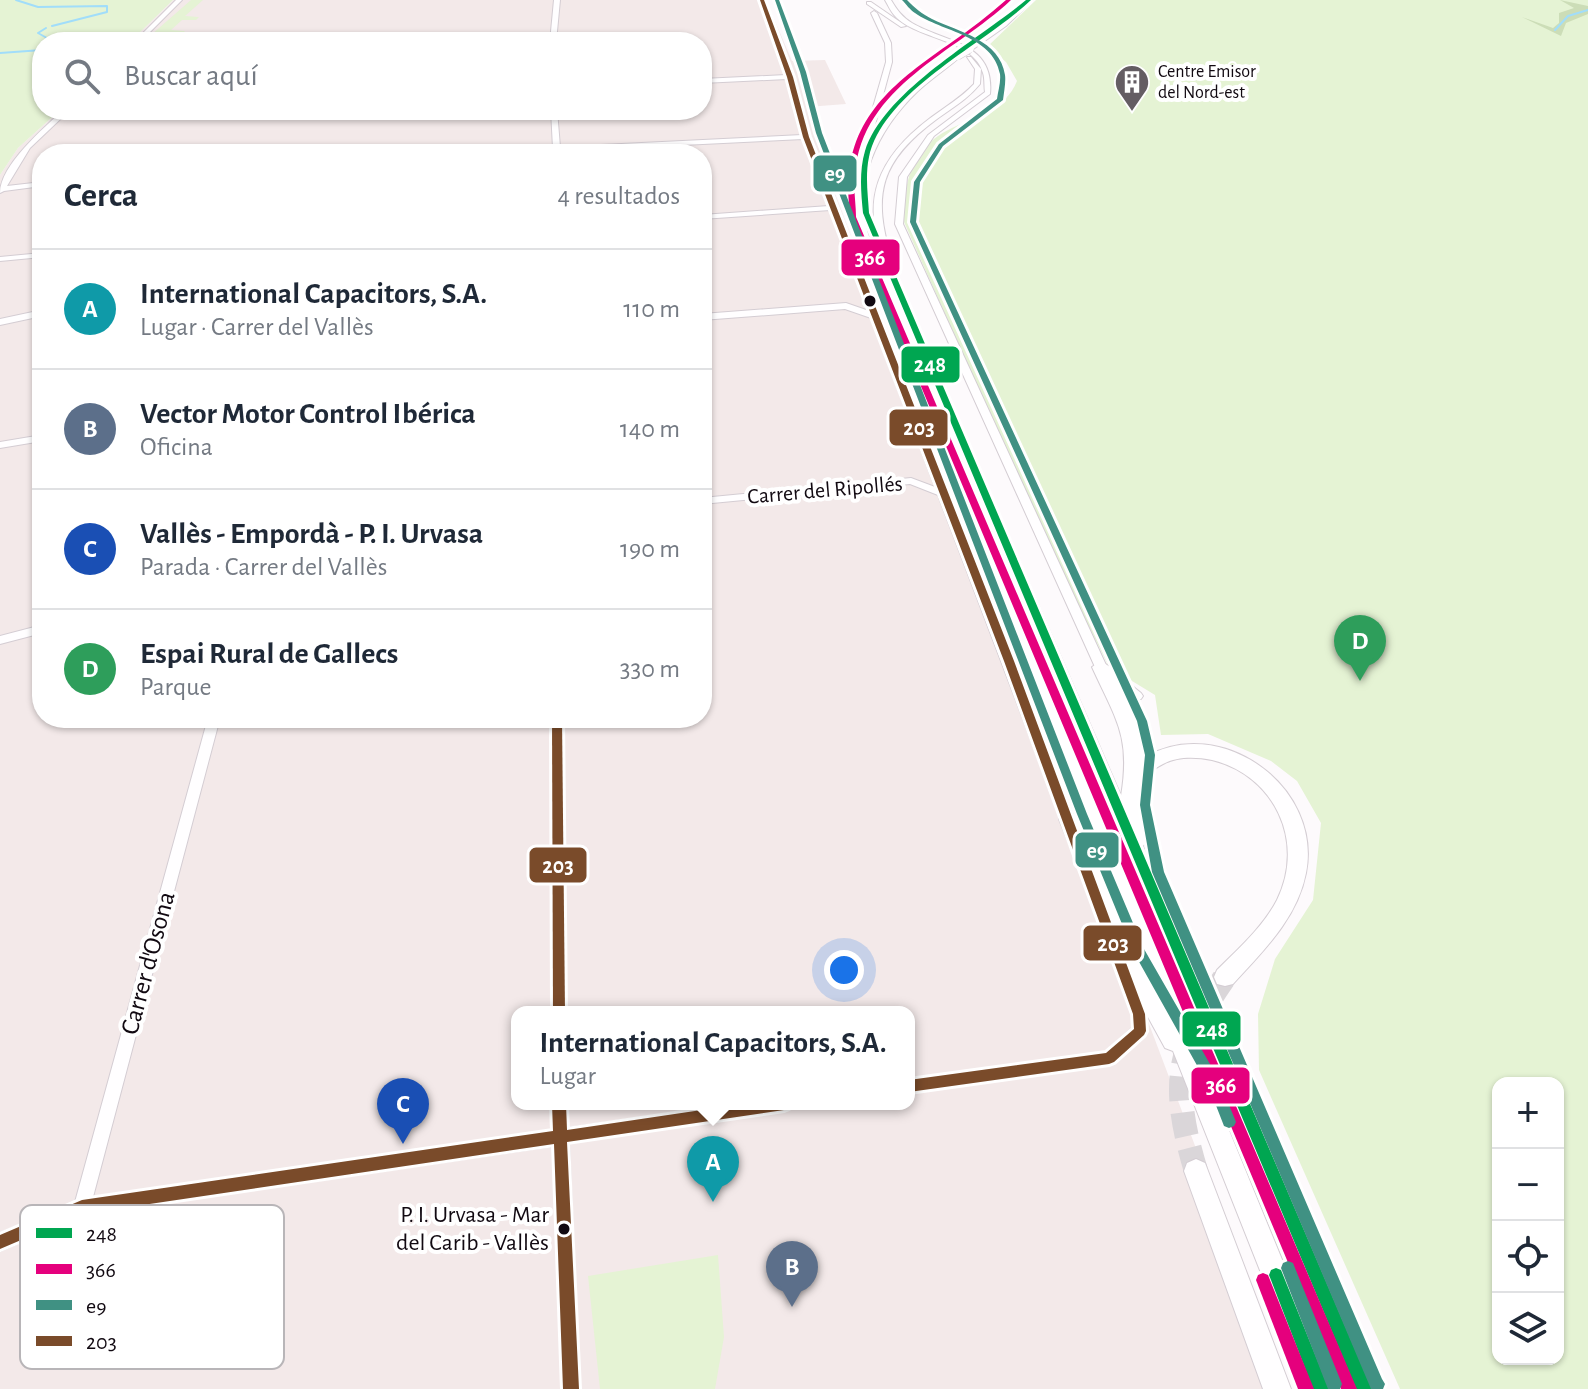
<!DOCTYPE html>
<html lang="es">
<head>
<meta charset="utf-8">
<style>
  body { margin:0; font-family:"Alegreya Sans",sans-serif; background:#f2f2f3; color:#1f2937 }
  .controls { position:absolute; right:24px; bottom:24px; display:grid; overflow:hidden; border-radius:16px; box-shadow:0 2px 6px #0004 }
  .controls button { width:72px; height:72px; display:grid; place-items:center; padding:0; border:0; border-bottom:2px solid #e0e1e3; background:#fff; color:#1f2937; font:40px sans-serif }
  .you { position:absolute; left:844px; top:970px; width:28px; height:28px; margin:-20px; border:6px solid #fff; border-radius:50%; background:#1a73e8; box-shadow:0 0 0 12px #1a73e833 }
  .badge { display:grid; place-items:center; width:52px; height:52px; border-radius:50%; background:#645d63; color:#fff; font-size:26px; font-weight:700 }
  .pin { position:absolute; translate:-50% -66px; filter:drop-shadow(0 2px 4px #0008) }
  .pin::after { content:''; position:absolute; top:42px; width:28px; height:24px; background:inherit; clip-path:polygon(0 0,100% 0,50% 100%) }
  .popup { position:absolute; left:511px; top:1006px; width:404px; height:104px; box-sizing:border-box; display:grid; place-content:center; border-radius:16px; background:#fff; filter:drop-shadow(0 2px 6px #0005); font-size:26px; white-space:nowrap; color:#747a83 }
  .popup b { font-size:30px; color:#1f2937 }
  .popup::after { content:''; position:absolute; left:50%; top:100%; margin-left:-16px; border:16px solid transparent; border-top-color:#fff }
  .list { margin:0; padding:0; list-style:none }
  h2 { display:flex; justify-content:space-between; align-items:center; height:104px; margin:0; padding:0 32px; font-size:34px }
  h2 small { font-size:26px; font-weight:400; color:#747a83 }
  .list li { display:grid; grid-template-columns:52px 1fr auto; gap:24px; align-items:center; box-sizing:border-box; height:120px; padding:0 32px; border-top:2px solid #e0e1e3 }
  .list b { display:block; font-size:30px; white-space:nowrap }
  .list p { margin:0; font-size:26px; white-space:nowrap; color:#747a83 }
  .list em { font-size:26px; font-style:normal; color:#747a83 }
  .icon { flex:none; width:44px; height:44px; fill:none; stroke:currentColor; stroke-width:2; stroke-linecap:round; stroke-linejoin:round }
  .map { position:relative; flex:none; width:1588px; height:1389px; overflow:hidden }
  .search { position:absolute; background:#fff; box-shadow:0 2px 6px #0004; left:32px; top:32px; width:680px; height:88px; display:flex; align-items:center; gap:20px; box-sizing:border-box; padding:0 28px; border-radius:32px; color:#747a83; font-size:30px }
  .panel { position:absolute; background:#fff; box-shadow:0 2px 6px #0004; left:32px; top:144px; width:680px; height:584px; border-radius:32px }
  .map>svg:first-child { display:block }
  .industrial { fill:#f3e9e9; fill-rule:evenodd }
  .green { fill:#e5f3d4; fill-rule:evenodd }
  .forest { fill:#ccddb7 }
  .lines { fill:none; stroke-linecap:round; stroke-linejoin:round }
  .stream { stroke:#a1ddfa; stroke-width:2 }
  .highway-tunnel { stroke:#dad6d9; stroke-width:24; stroke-dasharray:24 12; stroke-linecap:butt }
  .minor-casing { stroke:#d4cdd3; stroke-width:2 }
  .highway-casing { stroke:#d4cdd3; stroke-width:2 }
  .minor { fill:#fffeff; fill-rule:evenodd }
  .highway { fill:#fffeff; fill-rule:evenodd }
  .highway-bridge-casing { stroke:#d4cdd3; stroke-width:11; stroke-linecap:butt }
  .highway-bridge { stroke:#fffeff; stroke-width:10 }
  .bus-1-casing { stroke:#fff; stroke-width:6 }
  .bus-2-casing { stroke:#fff; stroke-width:6 }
  .bus-3-casing { stroke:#fff; stroke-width:6 }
  .bus-4-casing { stroke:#fff; stroke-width:6 }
  .bus-1 { fill:#00a651; fill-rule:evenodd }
  .bus-2 { fill:#e5007d; fill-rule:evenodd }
  .bus-3 { fill:#409183; fill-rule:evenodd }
  .bus-4 { fill:#7a4b2a; fill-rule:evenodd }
  .bus-dot { fill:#110911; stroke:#fff; stroke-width:3 }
  .labels { text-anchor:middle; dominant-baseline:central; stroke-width:8; stroke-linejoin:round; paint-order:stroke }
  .far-poi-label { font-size:18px; fill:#110911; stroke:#fff; text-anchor:start }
  .street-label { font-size:22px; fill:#110911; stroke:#fff }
  .near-bus-label { font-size:24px; fill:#110911; stroke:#fff; text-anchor:end }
  .near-street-label { font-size:26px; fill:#110911; stroke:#fff }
  .key { fill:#fff; stroke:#b8b5b8; stroke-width:2 }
  .key-label { font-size:22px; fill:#110911 }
  .line-badge { stroke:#fff; stroke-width:3 }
  .badge-label { font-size:22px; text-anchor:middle; font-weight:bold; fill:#fff }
</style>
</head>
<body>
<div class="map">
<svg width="1588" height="1389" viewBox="0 0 1588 1389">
  <rect width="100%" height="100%" fill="#fdfafc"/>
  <path class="industrial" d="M 173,0 L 766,0 L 792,61 L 825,60 L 846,104 L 807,107 L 825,167 L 1287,1389 L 0,1389 L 0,175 L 18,148 L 60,110 L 702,110 L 702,42 L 130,42 ZM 42,154 L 702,154 L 702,718 L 42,718 ZM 517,1012 L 909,1012 L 909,1104 L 517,1104 Z"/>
  <g class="green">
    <path d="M 0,0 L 173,0 L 130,42 L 42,42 L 42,110 L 60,110 L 18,148 L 0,175 Z"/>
    <path d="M 191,0 L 203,0 L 185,16 L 199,17 L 196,20 L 182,20 L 171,30 L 185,31 L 182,34 L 167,34 L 159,42 L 143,42 Z"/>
    <path d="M 1036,0 L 1588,0 L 1588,1389 L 1400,1389 L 1259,1070 L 1258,1014 L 1275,959 L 1313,900 L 1321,823 L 1297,781 L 1271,761 L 1208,734 L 1161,735 L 1155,695 L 1109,667 L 1040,527 L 904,222 C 902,102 993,140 1017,81 L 1006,62 L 987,47 ZM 1498,1083 L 1558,1083 L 1558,1359 L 1498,1359 Z"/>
    <path d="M 718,1255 L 724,1337 L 715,1389 L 600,1389 L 588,1276 Z"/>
  </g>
  <path class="forest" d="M 1560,0 L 1588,6 L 1588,14 L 1566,23 L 1561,36 L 1522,17 L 1553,28 L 1559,23 L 1559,13 L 1574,8 Z"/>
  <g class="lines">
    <g class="stream">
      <path d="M 16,0 L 38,7 L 107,6 L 107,12 L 52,26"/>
      <path d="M 46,28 L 38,33 L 54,42"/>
      <path d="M 1555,30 L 1568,16 L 1588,10"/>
      <path d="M 0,53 L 42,50"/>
    </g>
    <path class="highway-tunnel" d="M 1196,1171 C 1171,1088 1175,1048 1225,977"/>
    <g class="minor-casing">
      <g id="minor">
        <path d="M 176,0 L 182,0 L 140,42 L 134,42 Z"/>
        <path d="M 554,0 L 560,0 L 556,42 L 550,42 Z"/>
        <path d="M 759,0 L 765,0 L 793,77 L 809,137 L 878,315 L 881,317 L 880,319 L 947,491 L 950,494 L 949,496 L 1078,827 L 1076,831 L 1071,832 L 1066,831 L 1064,827 L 938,495 L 910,484 L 702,504 L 702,498 L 911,478 L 935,487 L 871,318 L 845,309 L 702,320 L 702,314 L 846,303 L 869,311 L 830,210 L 702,219 L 702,215 L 829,206 L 803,139 L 560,151 L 561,154 L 553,154 L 553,152 L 461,154 L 465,152 L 553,148 L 551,110 L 557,110 L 560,147 L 802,135 L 787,79 L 702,83 L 702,79 L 786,75 Z"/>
        <path d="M 885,0 L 891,0 C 897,10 902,17 912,23 C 946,43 995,42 990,94 L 934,136 L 907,177 L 903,224 L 1106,665 L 1141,693 L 1143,696 L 1141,699 L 1133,699 L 1095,667 L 895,224 L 899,177 L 928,135 L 985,92 C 984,87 985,79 983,73 C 974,39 917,40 895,16 C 891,12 888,5 885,0 Z"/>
        <path d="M 867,2 L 871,2 L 906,26 L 901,27 L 867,4 Z"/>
        <path d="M 874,11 L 877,13 L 891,43 L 892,62 L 861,177 L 857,179 L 853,177 L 886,62 L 885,43 L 871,13 Z"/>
        <path d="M 967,57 L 971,57 L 981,69 L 980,84 C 968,99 952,108 937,119 C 881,160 871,194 892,259 L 885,261 C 859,200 879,157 929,119 C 945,107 961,98 974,84 L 975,69 Z"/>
        <path d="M 63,110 L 70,110 L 30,148 L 7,186 L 42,182 L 42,186 L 4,191 L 0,193 C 0,165 44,128 63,110 Z"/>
        <path d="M 42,253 L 42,257 L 0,261 L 0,257 Z"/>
        <path d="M 42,310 L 42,316 L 0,325 L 0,319 Z"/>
        <path d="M 42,435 L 42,441 L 0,448 L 0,442 Z"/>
        <path d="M 42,625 L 42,633 L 0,644 L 0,636 Z"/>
        <path d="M 208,718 L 220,718 L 93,1197 L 552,1130 L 551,1104 L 567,1104 L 568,1128 L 734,1104 L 792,1104 L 790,1109 L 784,1111 L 569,1143 L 580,1389 L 562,1389 L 553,1146 L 82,1215 L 0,1251 L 0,1233 L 75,1202 Z"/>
        <path d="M 551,718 L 563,718 L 566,1012 L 552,1012 Z"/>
        <path d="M 1121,958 L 1126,960 L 1128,964 C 1136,985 1153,1014 1145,1036 L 1114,1063 L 1109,1065 L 909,1093 L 909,1079 L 1105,1052 L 1132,1028 L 1132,1014 L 1114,964 L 1116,960 Z"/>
      </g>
    </g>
    <g class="highway-casing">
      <g id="highway">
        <path d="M 1024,0 L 1033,0 L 1006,26 L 972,50 L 966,50 L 966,46 L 1000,22 Z"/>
        <path d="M 954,53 L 962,55 C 948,68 932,78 918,91 C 878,129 849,186 871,242 L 876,239 L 882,243 L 1121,796 C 1131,736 1116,720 1092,667 L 1101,661 L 1110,667 L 1143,740 L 1145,757 C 1221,713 1323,787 1306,873 C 1297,919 1263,951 1233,984 L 1225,986 L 1217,984 L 1214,977 L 1217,970 C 1238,949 1263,927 1277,900 C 1306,841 1274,775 1212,760 C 1196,757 1178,756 1163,764 C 1157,767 1148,773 1144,779 C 1135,795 1145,823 1147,840 L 1143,846 L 1378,1389 L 1350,1389 L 899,313 L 1084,776 L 1335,1389 L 1307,1389 L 1173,1051 L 1165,1048 L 1115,957 L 1059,819 L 1062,814 L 1076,814 L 1125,929 L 855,231 C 845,145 889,101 954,53 Z"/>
        <path d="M 1196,1159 L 1205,1163 L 1208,1171 L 1291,1389 L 1263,1389 L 1184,1171 L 1187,1163 Z"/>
      </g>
    </g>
    <use href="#minor" class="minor"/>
    <use href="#highway" class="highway"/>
    <g class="highway-bridge-casing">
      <path id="highway-bridge" d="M 957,55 L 969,48"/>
    </g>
    <use href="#highway-bridge" class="highway-bridge"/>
    <g class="bus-1-casing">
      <g id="bus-1">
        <path d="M 1026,0 L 1031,0 C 985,44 883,91 869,157 C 865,176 868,195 869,213 L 1372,1389 L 1356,1389 L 863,213 C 861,193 859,171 865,151 C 884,91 978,40 1026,0 Z"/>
        <path d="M 1276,1268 L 1281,1270 L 1329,1389 L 1313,1389 L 1269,1275 L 1271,1270 Z"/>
      </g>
    </g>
    <g class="bus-2-casing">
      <g id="bus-2">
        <path d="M 1006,0 L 1011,0 C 955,53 862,86 855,174 C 853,188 856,203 856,217 L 1357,1389 L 1341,1389 L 850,217 C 849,203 847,188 849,174 C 855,109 904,76 952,42 C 971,29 989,15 1006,0 Z"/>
        <path d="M 1263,1273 L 1268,1275 L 1314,1389 L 1298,1389 L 1256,1280 L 1258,1275 Z"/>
      </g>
    </g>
    <g class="bus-3-casing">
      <g id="bus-3">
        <path d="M 775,0 L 779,0 L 806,72 L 822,133 L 1087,814 L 1144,949 L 1218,1078 L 1236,1122 L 1234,1126 L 1229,1128 L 1224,1126 L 1208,1085 L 1133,951 L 1077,814 L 816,133 L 800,72 Z"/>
        <path d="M 902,0 L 907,0 C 915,8 922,14 932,19 C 959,32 1000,40 1005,75 C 1006,82 1004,92 1003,100 L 943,146 L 920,182 L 916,222 L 1147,721 L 1155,755 L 1150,805 L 1164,872 L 1382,1379 L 1385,1384 L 1383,1389 L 1371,1389 L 1152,872 L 1140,805 L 1145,755 L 1137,721 L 910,222 L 914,182 L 939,144 L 997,99 C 998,91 1001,82 1000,74 C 993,35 942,32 915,13 C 910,10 906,4 902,0 Z"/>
        <path d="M 1288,1261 L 1293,1263 L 1295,1268 L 1342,1384 L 1340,1389 L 1328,1389 L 1326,1384 L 1281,1268 L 1283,1263 Z"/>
      </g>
    </g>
    <g class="bus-4-casing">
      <g id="bus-4">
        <path d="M 760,0 L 764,0 L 793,77 L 809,137 L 1014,661 L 1145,1014 L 1146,1031 L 1144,1035 L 1114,1062 L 1109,1064 L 909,1092 L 909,1080 L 1106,1053 L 1134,1029 L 1133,1014 L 1004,661 L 803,137 L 787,77 Z"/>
        <path d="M 552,718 L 562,718 L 565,1012 L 553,1012 Z"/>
        <path d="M 552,1104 L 566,1104 L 567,1130 L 742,1104 L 791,1104 L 789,1108 L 784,1110 L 567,1142 L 579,1389 L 563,1389 L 554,1144 L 82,1214 L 0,1249 L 0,1235 L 82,1200 L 553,1131 Z"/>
      </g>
    </g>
    <use href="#bus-1" class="bus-1"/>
    <use href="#bus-2" class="bus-2"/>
    <use href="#bus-3" class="bus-3"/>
    <use href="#bus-4" class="bus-4"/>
  </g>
  <defs>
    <g id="building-pin" transform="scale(1.8)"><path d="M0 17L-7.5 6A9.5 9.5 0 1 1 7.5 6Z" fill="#645d63" stroke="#fff"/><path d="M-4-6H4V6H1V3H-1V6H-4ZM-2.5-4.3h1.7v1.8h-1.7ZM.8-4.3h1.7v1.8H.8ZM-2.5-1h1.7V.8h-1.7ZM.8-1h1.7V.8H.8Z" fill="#fff"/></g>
  </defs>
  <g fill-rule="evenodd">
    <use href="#building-pin" x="1132" y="82"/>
  </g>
  <g class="bus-dot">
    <circle cx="870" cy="301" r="7"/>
    <circle cx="564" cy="1229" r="7"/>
  </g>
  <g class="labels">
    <g class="far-poi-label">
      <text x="1158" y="72">Centre Emisor<tspan x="1158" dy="21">del Nord-est</tspan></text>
    </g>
    <g class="street-label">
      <text transform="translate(825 490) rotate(-5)">Carrer del Ripollés</text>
    </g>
    <g class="near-bus-label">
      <text x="549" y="1215">P. I. Urvasa - Mar<tspan x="549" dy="28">del Carib - Vallès</tspan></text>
    </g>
    <g class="near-street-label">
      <text transform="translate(148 963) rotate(-75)">Carrer d'Osona</text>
    </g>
  </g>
  <rect x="20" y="1205" width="264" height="164" rx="12" class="key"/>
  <rect x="36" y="1228" width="36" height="10" fill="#00a651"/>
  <rect x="36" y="1264" width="36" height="10" fill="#e5007d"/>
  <rect x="36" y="1300" width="36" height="10" fill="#409183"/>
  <rect x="36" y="1336" width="36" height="10" fill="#7a4b2a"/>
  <g class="key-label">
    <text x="86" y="1241">248</text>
    <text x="86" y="1277">366</text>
    <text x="86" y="1313">e9</text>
    <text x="86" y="1349">203</text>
  </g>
  <g class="line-badge">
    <rect x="812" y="154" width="46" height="39" rx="8" fill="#409183"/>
    <rect x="840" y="238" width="61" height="39" rx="8" fill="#e5007d"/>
    <rect x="900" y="345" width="61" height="39" rx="8" fill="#00a651"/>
    <rect x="888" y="408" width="61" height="39" rx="8" fill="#7a4b2a"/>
    <rect x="1074" y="831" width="46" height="38" rx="8" fill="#409183"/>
    <rect x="528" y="846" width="60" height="38" rx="8" fill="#7a4b2a"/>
    <rect x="1082" y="924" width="61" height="38" rx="8" fill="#7a4b2a"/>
    <rect x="1181" y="1010" width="61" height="38" rx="8" fill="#00a651"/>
    <rect x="1190" y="1066" width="61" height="39" rx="8" fill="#e5007d"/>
  </g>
  <g class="badge-label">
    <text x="835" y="181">e9</text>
    <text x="870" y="265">366</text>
    <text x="930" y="372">248</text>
    <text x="919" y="435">203</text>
    <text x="1097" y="858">e9</text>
    <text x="558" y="873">203</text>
    <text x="1113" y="951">203</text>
    <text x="1212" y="1037">248</text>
    <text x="1221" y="1093">366</text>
  </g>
</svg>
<div class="controls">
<button>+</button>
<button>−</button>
<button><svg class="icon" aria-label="locate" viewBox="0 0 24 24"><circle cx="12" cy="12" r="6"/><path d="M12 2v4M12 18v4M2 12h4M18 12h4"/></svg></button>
<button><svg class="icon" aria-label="layers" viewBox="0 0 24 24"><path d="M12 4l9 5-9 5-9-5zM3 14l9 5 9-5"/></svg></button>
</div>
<div class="you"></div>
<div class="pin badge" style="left:713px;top:1202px;background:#0f9aa8">A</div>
<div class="popup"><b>International Capacitors, S.A.</b>Lugar</div>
<div class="pin badge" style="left:792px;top:1307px;background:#5c6f8a">B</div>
<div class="pin badge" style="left:403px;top:1144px;background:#1a4fb4">C</div>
<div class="pin badge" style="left:1360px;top:681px;background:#2e9e5b">D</div>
<div class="search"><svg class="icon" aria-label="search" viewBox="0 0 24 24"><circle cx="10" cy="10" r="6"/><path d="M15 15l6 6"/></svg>Buscar aquí</div>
<section class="panel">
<h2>Cerca<small>4 resultados</small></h2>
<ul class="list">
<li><span class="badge" style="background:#0f9aa8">A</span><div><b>International Capacitors, S.A.</b><p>Lugar · Carrer del Vallès</p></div><em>110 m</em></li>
<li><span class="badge" style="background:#5c6f8a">B</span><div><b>Vector Motor Control Ibérica</b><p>Oficina</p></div><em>140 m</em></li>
<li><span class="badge" style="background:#1a4fb4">C</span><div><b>Vallès - Empordà - P. I. Urvasa</b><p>Parada · Carrer del Vallès</p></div><em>190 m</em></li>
<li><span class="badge" style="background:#2e9e5b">D</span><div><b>Espai Rural de Gallecs</b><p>Parque</p></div><em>330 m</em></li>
</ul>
</section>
</div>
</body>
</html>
